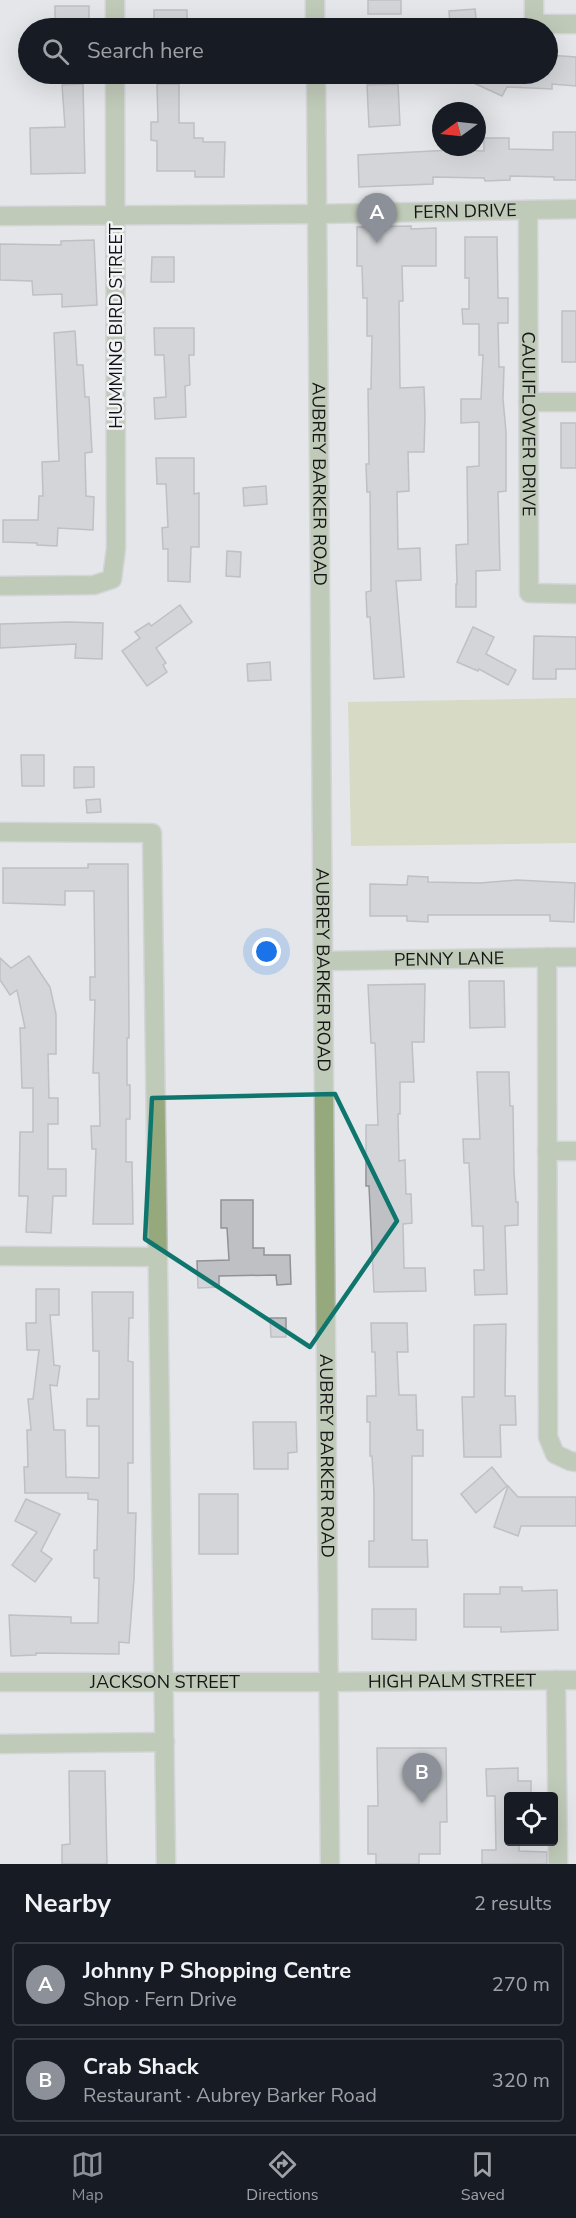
<!DOCTYPE html>
<html lang="en">
<head>
<meta charset="utf-8">
<style>
  body { margin:0; font-family:"Nunito Sans",sans-serif; background:#20242c; color:#f1f3f6 }
  .controls { position:absolute; right:18px; bottom:18px; display:grid; overflow:hidden; border-radius:6px; box-shadow:0 6px 24px #0002 }
  .controls button { width:54px; height:54px; display:grid; place-items:center; padding:0; border:0; border-bottom:2px solid #363941; background:#171b24; color:#f1f3f6; font:30px sans-serif }
  .compass { position:absolute; left:432px; top:102px; width:54px; height:54px; border-radius:50%; background:#171b24; box-shadow:0 6px 24px #0002; rotate:255deg }
  .you { position:absolute; left:267px; top:952px; width:21px; height:21px; margin:-15px; border:4px solid #fff; border-radius:50%; background:#1a73e8; box-shadow:0 0 0 9px #1a73e833 }
  .badge { display:grid; place-items:center; width:39px; height:39px; border-radius:50%; background:#8c9099; color:#fff; font-size:20px; font-weight:700 }
  .pin { position:absolute; translate:-50% -50px; filter:drop-shadow(0 2px 3px #0008) }
  .pin::after { content:''; position:absolute; top:32px; width:21px; height:18px; background:inherit; clip-path:polygon(0 0,100% 0,50% 100%) }
  .list { margin:0; padding:0; list-style:none }
  h2 { display:flex; justify-content:space-between; align-items:center; height:78px; margin:0; padding:0 24px; font-size:26px }
  h2 small { font-size:20px; font-weight:400; color:#9ea1a6 }
  .list li { display:grid; grid-template-columns:39px 1fr auto; gap:18px; align-items:center; box-sizing:border-box; height:84px; margin:0 12px 12px; padding:0 12px; border:2px solid #363941; border-radius:6px }
  .list b { display:block; font-size:22px; white-space:nowrap }
  .list p { margin:0; font-size:20px; white-space:nowrap; color:#9ea1a6 }
  .list em { font-size:20px; font-style:normal; color:#9ea1a6 }
  .icon { flex:none; width:33px; height:33px; fill:none; stroke:currentColor; stroke-width:2; stroke-linecap:round; stroke-linejoin:round }
  .map { position:relative; flex:none; width:576px; height:1864px; overflow:hidden }
  .search { position:absolute; background:#171b24; box-shadow:0 6px 24px #0002; left:18px; right:18px; top:18px; height:66px; display:flex; align-items:center; gap:15px; box-sizing:border-box; padding:0 21px; border-radius:33px; color:#9ea1a6; font-size:22px }
  .sheet { height:270px; background:#171b24 }
  nav { display:flex; justify-content:space-around; align-items:center; box-sizing:border-box; height:84px; border-top:2px solid #363941; background:#171b24; font-size:16px; color:#9ea1a6 }
  nav a { display:grid; justify-items:center; gap:3px }
  nav .on { color:#8c9099 }
  .map>svg:first-child { display:block }
  .green { fill:#c8cc97 }
  .building { fill:#bec0c4; stroke:#919296; stroke-width:1.5 }
  .lines { fill:none; stroke-linecap:round; stroke-linejoin:round }
  .minor-casing { stroke:#bfc0c4; stroke-width:21 }
  .tertiary-casing { stroke:#bfc0c4; stroke-width:21 }
  .minor { stroke:#95a97d; stroke-width:18 }
  .tertiary { stroke:#95a97d; stroke-width:18 }
  .marked { fill:none; stroke:#0f766e; stroke-width:4.5; stroke-linejoin:round }
  .labels { text-anchor:middle; dominant-baseline:central; stroke-width:5; stroke-linejoin:round; paint-order:stroke }
  .street-label { font-size:18px; fill:#151517; stroke:#f2f3f7 }
</style>
</head>
<body>
<div class="map">
<svg width="576" height="1864" viewBox="0 0 576 1864">
  <rect width="100%" height="100%" fill="#e4e6ea"/>
  <path class="green" d="M 576,698 L 576,843 L 351,846 L 348,702 Z"/>
  <g class="building">
    <rect x="368" y="0" width="33" height="14"/>
    <rect x="55" y="6" width="34" height="22"/>
    <path d="M 475,9 L 477,28 L 450,28 L 449,11 Z"/>
    <rect x="154" y="10" width="33" height="18"/>
    <path d="M 548,55 L 576,57 L 576,86 L 552,84 L 552,89 L 507,87 L 502,96 L 454,74 L 548,74 Z"/>
    <path d="M 83,84 L 85,173 L 31,174 L 30,128 L 65,127 L 62,85 Z"/>
    <path d="M 157,84 L 179,84 L 179,123 L 194,123 L 194,138 L 203,138 L 203,142 L 225,142 L 224,177 L 195,177 L 195,171 L 157,171 L 157,141 L 151,140 L 151,122 L 158,122 Z"/>
    <path d="M 398,84 L 400,125 L 369,127 L 367,85 Z"/>
    <path d="M 553,132 L 576,132 L 576,180 L 554,180 L 554,177 L 510,176 L 510,180 L 485,181 L 484,178 L 433,177 L 433,184 L 359,187 L 358,155 L 451,150 L 484,151 L 484,138 L 509,138 L 509,149 L 553,150 Z"/>
    <path d="M 411,226 L 411,229 L 436,228 L 436,266 L 402,266 L 403,301 L 399,301 L 400,388 L 424,387 L 425,416 L 424,452 L 408,452 L 409,491 L 397,492 L 398,549 L 420,548 L 421,580 L 396,581 L 404,677 L 374,679 L 370,617 L 367,617 L 366,592 L 371,591 L 370,492 L 367,492 L 366,464 L 369,464 L 368,389 L 371,389 L 372,336 L 367,336 L 367,298 L 363,298 L 362,266 L 357,266 L 357,227 Z"/>
    <path d="M 465,237 L 497,237 L 498,298 L 508,298 L 508,323 L 498,323 L 499,367 L 504,367 L 503,399 L 506,432 L 506,491 L 498,492 L 500,570 L 476,571 L 476,607 L 456,607 L 456,584 L 457,584 L 456,545 L 468,544 L 467,467 L 479,466 L 479,422 L 461,423 L 461,399 L 481,399 L 483,355 L 479,355 L 479,324 L 463,324 L 462,309 L 469,309 L 469,278 L 465,278 Z"/>
    <path d="M 94,240 L 97,305 L 62,307 L 62,294 L 33,295 L 32,281 L 0,280 L 0,244 L 61,245 L 61,241 Z"/>
    <path d="M 152,257 L 174,257 L 174,282 L 151,282 Z"/>
    <rect x="562" y="311" width="14" height="51"/>
    <path d="M 154,328 L 194,328 L 194,355 L 189,355 L 190,385 L 185,386 L 186,417 L 155,419 L 154,398 L 166,397 L 164,355 L 155,355 Z"/>
    <path d="M 75,331 L 77,365 L 83,365 L 85,397 L 89,397 L 92,452 L 85,453 L 86,496 L 94,497 L 93,530 L 58,528 L 57,546 L 37,545 L 37,543 L 3,542 L 3,520 L 38,520 L 39,496 L 43,496 L 42,462 L 59,461 L 54,333 Z"/>
    <rect x="561" y="423" width="15" height="45"/>
    <path d="M 156,458 L 194,458 L 194,494 L 199,493 L 199,547 L 191,547 L 190,582 L 168,581 L 168,549 L 163,549 L 162,528 L 168,527 L 166,484 L 157,484 Z"/>
    <path d="M 266,486 L 267,504 L 244,506 L 243,488 Z"/>
    <path d="M 227,551 L 241,552 L 240,577 L 226,576 Z"/>
    <path d="M 180,605 L 192,622 L 156,648 L 166,663 L 163,665 L 167,672 L 147,686 L 122,651 L 140,638 L 135,632 L 149,623 L 151,626 Z"/>
    <path d="M 68,622 L 103,623 L 102,659 L 75,658 L 76,644 L 0,648 L 0,624 Z"/>
    <path d="M 473,627 L 494,637 L 486,654 L 516,670 L 508,685 L 479,669 L 478,671 L 457,662 Z"/>
    <path d="M 534,636 L 576,637 L 576,669 L 556,669 L 556,679 L 533,679 Z"/>
    <path d="M 270,662 L 271,680 L 248,681 L 247,664 Z"/>
    <path d="M 21,755 L 44,755 L 44,786 L 22,786 Z"/>
    <path d="M 74,767 L 94,767 L 94,787 L 74,788 Z"/>
    <path d="M 100,799 L 101,812 L 87,813 L 86,800 Z"/>
    <path d="M 88,864 L 128,864 L 129,1038 L 127,1038 L 127,1085 L 130,1085 L 130,1119 L 126,1119 L 126,1162 L 132,1162 L 133,1224 L 93,1224 L 96,1149 L 92,1149 L 91,1126 L 100,1126 L 99,1073 L 93,1073 L 95,1000 L 90,1000 L 90,977 L 95,977 L 94,891 L 65,891 L 65,905 L 3,903 L 3,868 L 88,868 Z"/>
    <path d="M 408,876 L 428,877 L 428,882 L 480,883 L 517,880 L 575,883 L 574,922 L 550,921 L 550,915 L 428,915 L 428,922 L 407,921 L 407,916 L 370,916 L 370,884 L 407,885 Z"/>
    <path d="M 29,956 L 50,987 L 56,1014 L 56,1054 L 48,1054 L 49,1098 L 58,1098 L 58,1124 L 48,1124 L 48,1169 L 66,1169 L 66,1196 L 53,1196 L 51,1233 L 26,1232 L 28,1196 L 19,1196 L 20,1132 L 33,1132 L 33,1088 L 22,1088 L 20,1028 L 25,1028 L 17,990 L 10,995 L 0,980 L 0,958 L 11,968 Z"/>
    <path d="M 469,981 L 504,981 L 505,1027 L 470,1028 Z"/>
    <path d="M 425,984 L 424,1042 L 412,1042 L 414,1082 L 400,1082 L 400,1114 L 398,1114 L 399,1161 L 405,1160 L 406,1194 L 411,1194 L 412,1223 L 403,1224 L 404,1268 L 425,1268 L 426,1291 L 374,1292 L 369,1186 L 366,1186 L 366,1125 L 378,1125 L 375,1043 L 371,1043 L 368,985 Z"/>
    <path d="M 477,1072 L 509,1072 L 510,1106 L 513,1106 L 514,1172 L 516,1202 L 518,1202 L 518,1225 L 505,1226 L 507,1294 L 475,1295 L 474,1270 L 484,1270 L 483,1226 L 472,1226 L 469,1163 L 464,1163 L 463,1139 L 480,1139 Z"/>
    <path d="M 221,1200 L 253,1200 L 253,1248 L 264,1248 L 264,1255 L 290,1255 L 291,1284 L 277,1285 L 276,1275 L 219,1276 L 219,1287 L 198,1288 L 197,1261 L 229,1260 L 227,1228 L 221,1228 Z"/>
    <path d="M 36,1289 L 59,1289 L 59,1315 L 50,1315 L 54,1365 L 60,1366 L 57,1386 L 50,1385 L 54,1430 L 65,1430 L 66,1477 L 99,1478 L 99,1426 L 87,1426 L 87,1399 L 99,1399 L 99,1351 L 93,1351 L 92,1292 L 133,1292 L 133,1318 L 129,1318 L 128,1361 L 133,1362 L 133,1463 L 128,1463 L 128,1513 L 136,1513 L 134,1579 L 129,1643 L 119,1642 L 119,1654 L 36,1653 L 36,1655 L 11,1656 L 9,1615 L 71,1617 L 71,1623 L 98,1623 L 99,1578 L 94,1578 L 94,1550 L 97,1550 L 98,1500 L 88,1499 L 88,1493 L 25,1493 L 24,1467 L 28,1467 L 27,1430 L 31,1430 L 28,1399 L 33,1399 L 39,1350 L 27,1350 L 26,1323 L 36,1323 Z"/>
    <path d="M 270,1318 L 286,1318 L 286,1337 L 271,1337 Z"/>
    <path d="M 371,1323 L 407,1323 L 408,1352 L 397,1352 L 399,1395 L 416,1395 L 417,1430 L 423,1430 L 423,1456 L 412,1456 L 412,1540 L 427,1540 L 428,1567 L 369,1567 L 369,1541 L 374,1541 L 374,1493 L 372,1456 L 370,1456 L 370,1422 L 367,1422 L 367,1396 L 376,1396 L 375,1352 L 372,1352 Z"/>
    <path d="M 506,1324 L 505,1396 L 515,1396 L 516,1425 L 500,1425 L 501,1457 L 464,1457 L 462,1397 L 474,1397 L 474,1325 Z"/>
    <path d="M 253,1422 L 296,1422 L 297,1452 L 288,1453 L 288,1469 L 254,1469 Z"/>
    <path d="M 492,1467 L 507,1486 L 476,1513 L 461,1494 Z"/>
    <path d="M 508,1486 L 518,1497 L 576,1497 L 576,1526 L 521,1526 L 518,1536 L 494,1527 Z"/>
    <rect x="199" y="1494" width="39" height="60"/>
    <path d="M 26,1499 L 60,1514 L 41,1551 L 52,1559 L 35,1582 L 12,1565 L 37,1532 L 15,1521 Z"/>
    <path d="M 500,1587 L 522,1587 L 522,1591 L 557,1590 L 558,1630 L 501,1632 L 501,1627 L 464,1627 L 464,1594 L 500,1594 Z"/>
    <path d="M 372,1609 L 416,1609 L 416,1640 L 372,1639 Z"/>
    <path d="M 377,1748 L 446,1748 L 447,1822 L 440,1822 L 440,1854 L 419,1854 L 419,1864 L 376,1864 L 376,1854 L 368,1854 L 368,1806 L 378,1806 Z"/>
    <path d="M 518,1768 L 518,1781 L 531,1781 L 531,1795 L 508,1795 L 508,1842 L 519,1842 L 519,1851 L 547,1852 L 547,1864 L 482,1864 L 482,1850 L 496,1850 L 495,1796 L 487,1796 L 486,1769 Z"/>
    <path d="M 69,1771 L 105,1771 L 107,1864 L 62,1864 L 62,1845 L 70,1844 Z"/>
  </g>
  <g class="lines">
    <g class="minor-casing">
      <g id="minor">
        <path d="M 115,0 L 115,28"/>
        <path d="M 534,0 L 534,24 L 576,24"/>
        <path id="s1" d="M 528,210 L 529,593 L 576,594"/>
        <path id="s2" d="M 0,216 L 317,214 L 576,209"/>
        <path d="M 528,402 L 576,402"/>
        <path d="M 0,586 L 94,585 L 112,579 L 116,548 L 115,74"/>
        <path d="M 0,832 L 152,833 L 166,1864"/>
        <path d="M 547,957 L 548,1437 L 555,1454 L 570,1461 L 576,1462"/>
        <path id="s3" d="M 323,961 L 576,957"/>
        <path d="M 547,1151 L 576,1151"/>
        <path d="M 0,1256 L 158,1257"/>
        <path d="M 556,1680 L 558,1864"/>
        <path id="s4" d="M 329,1682 L 576,1680"/>
        <path d="M 0,1744 L 165,1742"/>
      </g>
    </g>
    <g class="tertiary-casing">
      <g id="tertiary">
        <path d="M 315,0 L 315,28"/>
        <path id="s5" d="M 316,74 L 330,1864"/>
        <path id="s6" d="M 0,1682 L 329,1682"/>
      </g>
    </g>
    <use href="#minor" class="minor"/>
    <use href="#tertiary" class="tertiary"/>
  </g>
  <path d="M0 0H576V1864H0ZM 335,1094 L 397,1221 L 310,1347 L 145,1239 L 152,1098 Z" fill="#e4e6ea" fill-opacity=".55" fill-rule="evenodd"/>
  <path class="marked" d="M 335,1094 L 397,1221 L 310,1347 L 145,1239 L 152,1098 Z"/>
  <g class="labels">
    <g class="street-label">
      <text stroke="none"><textPath href="#s2" startOffset="465">FERN DRIVE</textPath></text>
      <text transform="translate(116 326) rotate(-90)">HUMMING BIRD STREET</text>
      <text stroke="none"><textPath href="#s1" startOffset="214">CAULIFLOWER DRIVE</textPath></text>
      <text stroke="none"><textPath href="#s5" startOffset="410">AUBREY BARKER ROAD</textPath></text>
      <text stroke="none"><textPath href="#s3" startOffset="126">PENNY LANE</textPath></text>
      <text stroke="none"><textPath href="#s5" startOffset="896">AUBREY BARKER ROAD</textPath></text>
      <text stroke="none"><textPath href="#s5" startOffset="1382">AUBREY BARKER ROAD</textPath></text>
      <text stroke="none"><textPath href="#s6" startOffset="165">JACKSON STREET</textPath></text>
      <text stroke="none"><textPath href="#s4" startOffset="123">HIGH PALM STREET</textPath></text>
    </g>
  </g>
</svg>
<div class="controls">
<button><svg class="icon" aria-label="locate" viewBox="0 0 24 24"><circle cx="12" cy="12" r="6"/><path d="M12 2v4M12 18v4M2 12h4M18 12h4"/></svg></button>
</div>
<svg class="compass" viewBox="-18 -18 36 36"><path d="M0-13l5 13h-10z" fill="#e53935"/><path d="M0 13l5-13h-10z" fill="#9ea1a6"/></svg>
<div class="you"></div>
<div class="pin badge" style="left:377px;top:243px">A</div>
<div class="pin badge" style="left:422px;top:1803px">B</div>
<div class="search"><svg class="icon" aria-label="search" viewBox="0 0 24 24"><circle cx="10" cy="10" r="6"/><path d="M15 15l6 6"/></svg>Search here</div>
</div>
<section class="sheet">
<h2>Nearby<small>2 results</small></h2>
<ul class="list">
<li><span class="badge">A</span><div><b>Johnny P Shopping Centre</b><p>Shop · Fern Drive</p></div><em>270 m</em></li>
<li><span class="badge">B</span><div><b>Crab Shack</b><p>Restaurant · Aubrey Barker Road</p></div><em>320 m</em></li>
</ul>
</section>
<nav>
<a class="on"><svg class="icon" aria-label="map" viewBox="0 0 24 24"><path d="M3 6l6-2 6 2 6-2v14l-6 2-6-2-6 2zM9 4v14M15 6v14"/></svg>Map</a>
<a><svg class="icon" aria-label="directions" viewBox="0 0 24 24"><path d="M12 3l9 9-9 9-9-9zM9 14v-3h6M13 9l2 2-2 2"/></svg>Directions</a>
<a><svg class="icon" aria-label="saved" viewBox="0 0 24 24"><path d="M7 4h10v16l-5-4-5 4z"/></svg>Saved</a>
</nav>
</body>
</html>
